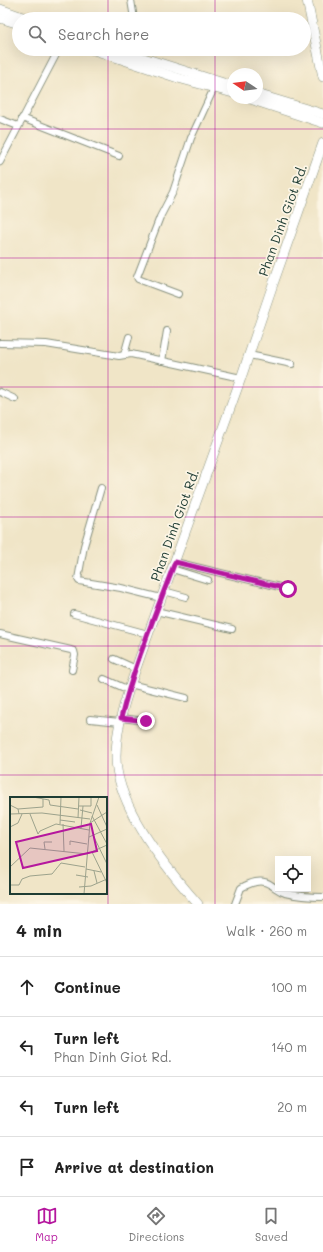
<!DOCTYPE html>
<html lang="en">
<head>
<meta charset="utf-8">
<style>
  body { margin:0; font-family:Mali,sans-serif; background:#f2f2f2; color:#222 }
  .controls { position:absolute; right:12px; bottom:12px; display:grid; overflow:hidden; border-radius:0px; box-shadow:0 4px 16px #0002 }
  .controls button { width:36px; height:36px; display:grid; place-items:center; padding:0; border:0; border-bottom:1px solid #e0e0e0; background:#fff; color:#222; font:20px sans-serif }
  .compass { position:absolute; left:227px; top:68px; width:36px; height:36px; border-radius:50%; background:#fff; box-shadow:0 4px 16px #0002; rotate:283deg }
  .stop { position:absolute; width:12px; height:12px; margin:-9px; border:3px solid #b5179e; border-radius:50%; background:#fff }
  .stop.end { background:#b5179e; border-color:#fff; box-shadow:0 1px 4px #0008 }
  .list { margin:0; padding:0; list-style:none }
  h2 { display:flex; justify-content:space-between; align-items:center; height:52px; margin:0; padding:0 16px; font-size:17px }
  h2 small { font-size:13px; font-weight:400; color:#767676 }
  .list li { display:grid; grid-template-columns:26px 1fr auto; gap:12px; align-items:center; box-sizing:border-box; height:60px; padding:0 16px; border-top:1px solid #e0e0e0 }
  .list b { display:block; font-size:15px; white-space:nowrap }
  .list p { margin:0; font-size:13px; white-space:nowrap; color:#767676 }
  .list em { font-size:13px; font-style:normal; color:#767676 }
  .icon { flex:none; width:22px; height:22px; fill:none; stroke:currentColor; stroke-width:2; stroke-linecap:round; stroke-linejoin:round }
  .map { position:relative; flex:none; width:323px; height:904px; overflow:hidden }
  .search { position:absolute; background:#fff; box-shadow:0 4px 16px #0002; left:12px; right:12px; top:12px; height:44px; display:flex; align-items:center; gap:10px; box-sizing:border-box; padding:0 14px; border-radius:22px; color:#767676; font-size:15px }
  .sheet { height:292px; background:#fff }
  nav { display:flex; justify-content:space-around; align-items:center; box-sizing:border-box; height:56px; border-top:1px solid #e0e0e0; background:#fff; font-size:11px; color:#767676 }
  nav a { display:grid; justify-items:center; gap:2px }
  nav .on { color:#b5179e }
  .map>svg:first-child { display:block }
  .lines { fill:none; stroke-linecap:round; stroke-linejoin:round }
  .street-casing { stroke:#88917e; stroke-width:8 }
  .secondary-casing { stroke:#88917e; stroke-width:10 }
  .street { stroke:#fff; stroke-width:6 }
  .secondary { stroke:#fff; stroke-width:9 }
  .route { stroke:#b5179e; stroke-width:5 }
  .grid { fill:none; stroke:#b5179e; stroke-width:1; stroke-opacity:0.55 }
  .labels { text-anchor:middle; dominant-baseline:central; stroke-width:3.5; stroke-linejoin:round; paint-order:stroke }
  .street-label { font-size:13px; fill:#1f3d34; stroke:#fcf5e5 }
  .inset-road { fill:none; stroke:#9ca28c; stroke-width:1 }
  .view { fill:#b5179e; fill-opacity:0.15; stroke:#b5179e; stroke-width:2 }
  .inset-edge { fill:none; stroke:#1f3d34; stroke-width:2 }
</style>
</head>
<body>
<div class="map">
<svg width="323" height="904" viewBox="0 0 323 904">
  <rect width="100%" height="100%" fill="#fcf5e5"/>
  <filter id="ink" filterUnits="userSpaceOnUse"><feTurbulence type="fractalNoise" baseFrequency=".025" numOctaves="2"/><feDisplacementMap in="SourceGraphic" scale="8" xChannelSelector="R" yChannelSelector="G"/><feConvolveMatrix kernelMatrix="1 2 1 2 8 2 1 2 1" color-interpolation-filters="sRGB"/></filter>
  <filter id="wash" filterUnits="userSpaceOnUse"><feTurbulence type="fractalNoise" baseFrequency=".012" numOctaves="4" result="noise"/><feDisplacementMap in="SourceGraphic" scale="16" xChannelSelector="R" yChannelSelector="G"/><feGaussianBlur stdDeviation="0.9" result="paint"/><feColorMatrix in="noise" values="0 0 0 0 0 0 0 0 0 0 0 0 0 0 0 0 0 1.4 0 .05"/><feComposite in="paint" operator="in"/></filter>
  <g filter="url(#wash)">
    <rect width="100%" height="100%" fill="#f0e5c7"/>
  </g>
  <g filter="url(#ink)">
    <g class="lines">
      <g class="street-casing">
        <g id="street">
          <path d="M 131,0 L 134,19"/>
          <path d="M 22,118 L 119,156"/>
          <path d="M 0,119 L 18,126"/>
          <path d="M 0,162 L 59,49"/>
          <path d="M 178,294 L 138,279 L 137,277 L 160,217 L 173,192 L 191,138 L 214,88"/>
          <path d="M 0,343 L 46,344 L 119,356 L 131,354 L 241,378"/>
          <path d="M 124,355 L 129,337"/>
          <path d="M 249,355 L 292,364"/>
          <path d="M 162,361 L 167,331"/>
          <path d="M 0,392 L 15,399"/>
          <path d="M 101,488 L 84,546 L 78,579 L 79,581 L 121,588 L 161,598"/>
          <path d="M 175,562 L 288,589"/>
          <path d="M 172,569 L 208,580"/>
          <path d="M 164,591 L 186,597"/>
          <path d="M 156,611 L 232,629"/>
          <path d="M 74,614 L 148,634"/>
          <path d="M 0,634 L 71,650 L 74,651 L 75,655 L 72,670"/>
          <path d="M 114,659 L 136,669"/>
          <path d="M 104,679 L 129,690"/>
          <path d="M 130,684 L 186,698"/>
          <path d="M 121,718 L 146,721"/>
          <path d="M 90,719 L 120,722"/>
          <path d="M 235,904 L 241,888 C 250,883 261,878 271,885 C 276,888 279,891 285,893 C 297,896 310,897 323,897"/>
        </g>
      </g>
      <g class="secondary-casing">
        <g id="secondary">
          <path d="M 307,0 L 323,77"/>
          <path d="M 0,9 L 28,19"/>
          <path d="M 0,18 L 19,24"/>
          <path d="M 91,49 L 178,78 L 233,93"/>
          <path d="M 115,49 L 233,86"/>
          <path d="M 257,94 L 323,114"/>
          <path d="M 247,98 L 323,123"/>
          <path d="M 198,904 C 167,869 116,806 116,757 C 116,722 129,689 140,657 L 241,378 L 272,287 L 323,143"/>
        </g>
      </g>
      <use href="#street" class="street"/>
      <use href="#secondary" class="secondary"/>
    </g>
  </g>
  <g class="lines" filter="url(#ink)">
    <path class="route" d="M 146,721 L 121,718 C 134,665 156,613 175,562 L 288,589"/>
  </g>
  <path class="grid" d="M 108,0 L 108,19M 215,0 L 215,19M 108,49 L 108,904M 215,49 L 215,904M 0,129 L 323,129M 0,258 L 323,258M 0,387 L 323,387M 0,517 L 323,517M 0,646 L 323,646M 0,775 L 323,775"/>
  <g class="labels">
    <g class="street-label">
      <text transform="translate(282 220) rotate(-70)">Phan Dinh Giot Rd.</text>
      <text transform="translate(174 525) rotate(-70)">Phan Dinh Giot Rd.</text>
    </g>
  </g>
  <g transform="translate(10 797)">
    <rect width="97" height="97" fill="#f0e5c7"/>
    <path class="inset-road" d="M 23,0 L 39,3 L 40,8 L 68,12M 0,8 L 8,12 L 9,17M 87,8 L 97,30M 69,9 L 81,9 L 81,0M 8,12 L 33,10 L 33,2M 70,13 L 82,16M 0,17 L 32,16 L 80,22M 20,17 L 28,37 L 30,34 L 46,27 L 79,33M 82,19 L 97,47M 68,21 L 69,0M 50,23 L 65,25M 80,26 L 97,15M 50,27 L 51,0M 53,27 L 54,54M 0,30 L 8,26 L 12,17M 71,31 L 73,9M 83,38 L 97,67M 79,40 L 97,32M 60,48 L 60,44 L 77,47M 35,52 L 34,45 L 42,45M 82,55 L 97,86M 0,70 L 20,51 L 77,57 L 97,48M 76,72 L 91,75M 84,74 L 87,86M 66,78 L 78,80M 0,88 L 9,88 L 12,82 L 20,79 L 42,77 L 51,66 L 75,70M 69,90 L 81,89 L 97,82M 74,97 L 80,26 L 89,0"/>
    <path class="view" d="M 81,27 L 87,54 L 13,71 L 6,45 Z"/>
    <rect width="97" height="97" class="inset-edge"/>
  </g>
</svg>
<div class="controls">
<button><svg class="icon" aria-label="locate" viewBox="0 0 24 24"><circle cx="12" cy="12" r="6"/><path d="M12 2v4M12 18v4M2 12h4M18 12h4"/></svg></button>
</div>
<svg class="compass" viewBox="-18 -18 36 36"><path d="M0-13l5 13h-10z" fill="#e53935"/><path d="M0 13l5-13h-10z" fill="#767676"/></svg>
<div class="stop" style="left:288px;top:589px"></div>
<div class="stop end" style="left:146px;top:721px"></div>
<div class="search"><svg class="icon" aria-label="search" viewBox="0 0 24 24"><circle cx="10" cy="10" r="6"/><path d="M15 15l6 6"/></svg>Search here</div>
</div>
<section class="sheet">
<h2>4 min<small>Walk · 260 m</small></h2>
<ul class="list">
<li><svg class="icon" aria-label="ahead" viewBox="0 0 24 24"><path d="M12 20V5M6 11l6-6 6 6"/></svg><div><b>Continue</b></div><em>100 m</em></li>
<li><svg class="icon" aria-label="left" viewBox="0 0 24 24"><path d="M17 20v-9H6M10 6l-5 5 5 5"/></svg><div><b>Turn left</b><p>Phan Dinh Giot Rd.</p></div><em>140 m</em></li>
<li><svg class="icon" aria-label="left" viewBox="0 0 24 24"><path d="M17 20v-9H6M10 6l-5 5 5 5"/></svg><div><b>Turn left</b></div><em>20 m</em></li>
<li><svg class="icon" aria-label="arrive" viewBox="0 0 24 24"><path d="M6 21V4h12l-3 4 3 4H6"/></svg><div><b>Arrive at destination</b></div></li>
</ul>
</section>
<nav>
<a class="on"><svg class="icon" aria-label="map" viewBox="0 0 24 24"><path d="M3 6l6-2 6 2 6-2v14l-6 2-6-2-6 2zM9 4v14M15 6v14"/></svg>Map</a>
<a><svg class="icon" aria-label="directions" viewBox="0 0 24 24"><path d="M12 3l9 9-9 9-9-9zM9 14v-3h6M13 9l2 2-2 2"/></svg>Directions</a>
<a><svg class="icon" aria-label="saved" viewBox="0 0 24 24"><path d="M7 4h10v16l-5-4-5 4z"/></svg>Saved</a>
</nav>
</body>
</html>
